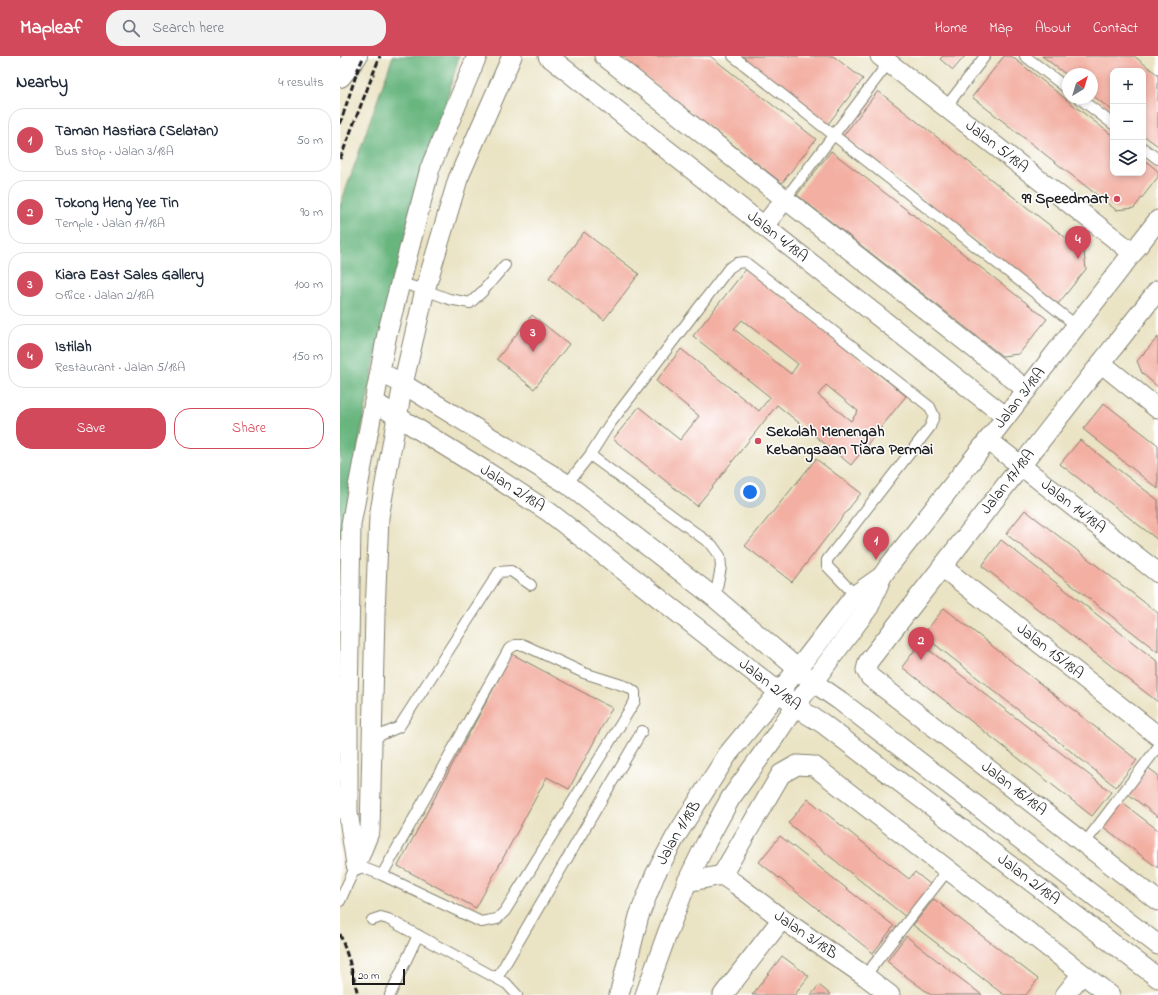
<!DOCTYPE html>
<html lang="en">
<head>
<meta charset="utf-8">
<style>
  body { margin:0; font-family:"Indie Flower",sans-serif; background:#f2f2f3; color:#1f2937 }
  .controls { position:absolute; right:12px; top:12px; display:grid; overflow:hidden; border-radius:8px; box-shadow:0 2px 6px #0003 }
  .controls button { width:36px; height:36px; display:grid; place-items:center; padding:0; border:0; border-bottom:1px solid #e0e1e3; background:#fff; color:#1f2937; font:20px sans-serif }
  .compass { position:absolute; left:722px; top:12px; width:36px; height:36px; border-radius:50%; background:#fff; box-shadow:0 2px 6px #0003; rotate:38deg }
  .scale { position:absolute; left:12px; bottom:10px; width:53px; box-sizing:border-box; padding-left:4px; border:2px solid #1c1c1c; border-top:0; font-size:11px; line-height:14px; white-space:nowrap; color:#1c1c1c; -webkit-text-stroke:3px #fff; paint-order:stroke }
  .you { position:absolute; left:410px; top:436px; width:14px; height:14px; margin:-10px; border:3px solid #fff; border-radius:50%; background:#1a73e8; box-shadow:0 0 0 6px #1a73e833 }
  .badge { display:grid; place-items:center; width:26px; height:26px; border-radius:50%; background:#d1495b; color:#fff; font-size:13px; font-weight:700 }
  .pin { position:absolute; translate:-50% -33px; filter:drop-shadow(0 1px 2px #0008) }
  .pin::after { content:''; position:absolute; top:21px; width:14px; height:12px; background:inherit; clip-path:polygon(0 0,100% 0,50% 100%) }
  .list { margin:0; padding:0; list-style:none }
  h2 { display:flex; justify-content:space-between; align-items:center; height:52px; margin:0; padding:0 16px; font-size:17px }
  h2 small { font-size:13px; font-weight:400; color:#747a83 }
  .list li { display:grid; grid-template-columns:26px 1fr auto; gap:12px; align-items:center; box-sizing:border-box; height:64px; margin:0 8px 8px; padding:0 8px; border:1px solid #e0e1e3; border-radius:16px }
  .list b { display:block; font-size:15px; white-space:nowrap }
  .list p { margin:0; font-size:13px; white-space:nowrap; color:#747a83 }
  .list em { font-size:13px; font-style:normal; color:#747a83 }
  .actions { display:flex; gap:8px; padding:12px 16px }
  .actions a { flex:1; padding:9px 0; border:1px solid #d1495b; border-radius:16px; text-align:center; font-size:14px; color:#d1495b }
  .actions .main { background:#d1495b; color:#fff }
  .icon { flex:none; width:22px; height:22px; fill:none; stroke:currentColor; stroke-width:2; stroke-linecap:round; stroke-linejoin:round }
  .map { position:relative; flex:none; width:818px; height:939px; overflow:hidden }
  header { display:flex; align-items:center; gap:24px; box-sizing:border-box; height:56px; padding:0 20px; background:#d1495b; color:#fff }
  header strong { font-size:19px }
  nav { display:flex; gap:22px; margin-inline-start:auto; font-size:14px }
  .search { width:280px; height:36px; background:#f2f2f3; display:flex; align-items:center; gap:10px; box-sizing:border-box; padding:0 14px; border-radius:16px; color:#747a83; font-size:15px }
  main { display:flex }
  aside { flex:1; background:#fff }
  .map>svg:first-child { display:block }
  .forest { fill:#68b57e; stroke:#42684d }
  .building { fill:#f3afa2; fill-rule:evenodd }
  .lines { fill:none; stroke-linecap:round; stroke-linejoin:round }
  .lane-casing { stroke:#838070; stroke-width:12 }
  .street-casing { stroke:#838070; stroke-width:21 }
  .secondary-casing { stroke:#838070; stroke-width:24 }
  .lane { stroke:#fff; stroke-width:10 }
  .street { stroke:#fff; stroke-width:19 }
  .secondary { stroke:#fff; stroke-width:22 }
  .rail { stroke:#1c1c1c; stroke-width:3; stroke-dasharray:6 3; stroke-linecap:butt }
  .poi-dot { fill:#d1495b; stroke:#fff; stroke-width:1.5 }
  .labels { text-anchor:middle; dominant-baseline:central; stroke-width:3; stroke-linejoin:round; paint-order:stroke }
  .street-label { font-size:16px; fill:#1c1c1c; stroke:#fff }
  .poi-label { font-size:16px; font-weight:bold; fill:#1c1c1c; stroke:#fff; text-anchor:end }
</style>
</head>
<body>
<header>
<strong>Mapleaf</strong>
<div class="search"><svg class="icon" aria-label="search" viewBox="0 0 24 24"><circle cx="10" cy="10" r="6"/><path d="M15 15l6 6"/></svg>Search here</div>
<nav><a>Home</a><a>Map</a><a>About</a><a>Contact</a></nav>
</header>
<main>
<aside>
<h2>Nearby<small>4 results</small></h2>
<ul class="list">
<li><span class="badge">1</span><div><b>Taman Mastiara (Selatan)</b><p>Bus stop · Jalan 3/18A</p></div><em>50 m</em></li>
<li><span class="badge">2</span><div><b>Tokong Heng Yee Tin</b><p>Temple · Jalan 17/18A</p></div><em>90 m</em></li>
<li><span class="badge">3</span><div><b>Kiara East Sales Gallery</b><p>Office · Jalan 2/18A</p></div><em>100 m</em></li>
<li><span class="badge">4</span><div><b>Istilah</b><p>Restaurant · Jalan 5/18A</p></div><em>150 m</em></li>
</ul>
<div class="actions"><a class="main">Save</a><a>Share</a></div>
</aside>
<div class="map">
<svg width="818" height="939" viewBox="0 0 818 939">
  <rect width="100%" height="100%" fill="#fff"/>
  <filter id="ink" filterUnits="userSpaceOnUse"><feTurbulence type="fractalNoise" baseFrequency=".025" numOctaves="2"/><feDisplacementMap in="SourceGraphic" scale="8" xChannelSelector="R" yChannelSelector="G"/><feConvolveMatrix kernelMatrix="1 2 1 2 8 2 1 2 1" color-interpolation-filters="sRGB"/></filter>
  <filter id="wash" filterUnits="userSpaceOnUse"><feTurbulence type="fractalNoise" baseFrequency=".012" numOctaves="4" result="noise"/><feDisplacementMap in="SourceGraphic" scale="16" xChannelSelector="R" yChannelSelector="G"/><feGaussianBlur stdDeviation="0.9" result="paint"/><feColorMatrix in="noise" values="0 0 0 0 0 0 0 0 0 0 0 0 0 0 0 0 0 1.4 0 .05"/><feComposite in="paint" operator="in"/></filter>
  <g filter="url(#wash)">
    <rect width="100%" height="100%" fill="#eae3c4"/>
    <path class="forest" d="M 53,0 L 119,0 L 37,293 L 4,465 L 0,507 L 0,150 Z"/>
    <g id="blocks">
      <g class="building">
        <path d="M 279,0 L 370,0 L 476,83 L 442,127 Z"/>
        <path d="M 401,0 L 493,0 L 523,23 L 488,68 Z"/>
        <path d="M 603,0 L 625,0 L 613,14 L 600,3 Z"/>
        <path d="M 664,0 L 671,0 L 773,80 L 773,117 L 803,117 L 803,103 L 818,115 L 818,121 L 794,152 L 776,154 L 632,41 Z"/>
        <path d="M 702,0 L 794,0 L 818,19 L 818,90 L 803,79 L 803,15 L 773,15 L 773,55 L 752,39 L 752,18 L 728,18 L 728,20 Z"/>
        <path d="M 538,35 L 744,196 L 746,213 L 718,248 L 503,80 Z"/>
        <path d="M 491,95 L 707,263 L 679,298 L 662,300 L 457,139 Z"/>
        <path d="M 244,176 L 299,218 L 264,264 L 209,222 Z"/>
        <path d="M 407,212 L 566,340 L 511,409 L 437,349 L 357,450 L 273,383 L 299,351 L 340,384 L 359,360 L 316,325 L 341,293 L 419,355 L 430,341 L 353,280 ZM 402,264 L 458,308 L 451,318 L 394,273 ZM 486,329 L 518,355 L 511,365 L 478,339 Z"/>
        <path d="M 192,259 L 229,288 L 194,333 L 157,303 Z"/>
        <path d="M 818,281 L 818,331 L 802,317 L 797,305 Z"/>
        <path d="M 764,347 L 818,389 L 818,433 L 743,373 Z"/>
        <path d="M 740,384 L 818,444 L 818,484 L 720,408 Z"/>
        <path d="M 476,403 L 521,437 L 452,526 L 405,490 Z"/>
        <path d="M 685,454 L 818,557 L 818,596 L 666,478 Z"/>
        <path d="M 661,484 L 818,606 L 818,646 L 642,510 Z"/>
        <path d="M 604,552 L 797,704 L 776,731 L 583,579 Z"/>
        <path d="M 580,587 L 771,736 L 752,760 L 562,611 Z"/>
        <path d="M 172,598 L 272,652 L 229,733 L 207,721 L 136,852 L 58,810 Z"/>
        <path d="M 807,711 L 818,719 L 818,761 L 787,737 Z"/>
        <path d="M 468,743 L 569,823 L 575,816 L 591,829 L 566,861 L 448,767 Z"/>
        <path d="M 781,746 L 818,774 L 818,812 L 762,770 Z"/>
        <path d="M 440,780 L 554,870 L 533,897 L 419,806 Z"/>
        <path d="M 594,843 L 698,923 L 686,939 L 664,939 L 573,869 Z"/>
        <path d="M 566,880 L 617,920 L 642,939 L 591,939 L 559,915 L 547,905 Z"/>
        <path d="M 442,900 L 469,920 L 459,933 L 455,939 L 412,939 Z"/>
        <path d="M 479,929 L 491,939 L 471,939 Z"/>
      </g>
    </g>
  </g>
  <g filter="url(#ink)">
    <use href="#blocks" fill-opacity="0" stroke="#838070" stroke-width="1"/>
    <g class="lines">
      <g class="lane-casing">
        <g id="lane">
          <path d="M 393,0 L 737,270"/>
          <path d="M 685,0 L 728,33"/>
          <path d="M 739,42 L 773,68"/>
          <path d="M 606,51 L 645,0"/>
          <path d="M 803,92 L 818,103"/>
          <path d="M 445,143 L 549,6"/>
          <path d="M 61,227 L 85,234 L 109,243 L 130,247 L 143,235 L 165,209"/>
          <path d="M 250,399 L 372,489 L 380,500 L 381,511 L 375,542"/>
          <path d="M 227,428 L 250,399 L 269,369 L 389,212 L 397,207 L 405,206 L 590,351 L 594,360 L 590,371 L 487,504 L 487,510 L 515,539"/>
          <path d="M 32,683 L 59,671 L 159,516 L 171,515 L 191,529"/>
          <path d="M 744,788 L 818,691"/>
          <path d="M 0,845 L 16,809 L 42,819 L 141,866 L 157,863 L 165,855 L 295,645 L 295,636 L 288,631 L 244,617 L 184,589 L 175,589 L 169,593 L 42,819"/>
          <path d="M 32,864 L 41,861 L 48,863 L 167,928 L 177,939"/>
          <path d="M 525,920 L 608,814"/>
          <path d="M 157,922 L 302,675"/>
          <path d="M 50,939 L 78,879"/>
        </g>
      </g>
      <g class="street-casing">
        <g id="street">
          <path id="s1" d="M 208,0 L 666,361"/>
          <path d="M 264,0 L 687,334"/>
          <path id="s2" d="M 540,0 L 793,197"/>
          <path d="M 424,170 L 445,143"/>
          <path id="s3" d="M 818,234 L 528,606 L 526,614 L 530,621 L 818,845"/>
          <path d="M 761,307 L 818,353"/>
          <path d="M 40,316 L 63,328 L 227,428 L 375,542 L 473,626 L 499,644 L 818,889"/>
          <path id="s4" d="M 34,346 L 144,414 L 209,456 L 467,658 L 482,667 L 818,922"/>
          <path id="s5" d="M 648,384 L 818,517"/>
          <path id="s6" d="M 602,511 L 818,680"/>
          <path d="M 16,808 L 8,756 L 8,649 L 11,468 L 47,278 L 90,112 L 137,0"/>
          <path d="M 16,809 L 30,774 L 35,557 L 39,461 L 63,328 L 85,234 L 118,123 L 172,0"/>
          <path id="s7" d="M 382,819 L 397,829 L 442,863 L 525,920 L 550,939"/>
          <path d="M 347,826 L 382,819 L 441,718 L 457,709 L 474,710 L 770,939"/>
          <path id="s8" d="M 279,939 L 299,860 L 315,819 L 336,780 L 388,698 L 458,613 L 515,539 L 542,520"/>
          <path id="s9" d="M 305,939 L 327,878 L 347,826 L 366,787 L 390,743 L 436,679 L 456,649 L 529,551 L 542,520 L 549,510 L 648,384 L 818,164"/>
          <path d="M 383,939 L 442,863"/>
          <path d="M 725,939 L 742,918"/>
        </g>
      </g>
      <g class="secondary-casing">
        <path id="secondary" d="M 0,20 L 16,0"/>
      </g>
      <use href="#lane" class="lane"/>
      <use href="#street" class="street"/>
      <use href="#secondary" class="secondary"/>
      <g class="rail">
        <path d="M 0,68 L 18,13 L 24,0"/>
        <path d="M 0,103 L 40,0"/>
        <path d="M 0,878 L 9,904 L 18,939"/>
      </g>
    </g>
  </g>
  <g class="poi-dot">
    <circle cx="777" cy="143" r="4"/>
    <circle cx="418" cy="385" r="4"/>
  </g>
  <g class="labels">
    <g class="street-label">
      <text stroke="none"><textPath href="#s2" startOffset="148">Jalan 5/18A</textPath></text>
      <text stroke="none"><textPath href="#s1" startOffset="292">Jalan 4/18A</textPath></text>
      <text stroke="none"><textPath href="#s9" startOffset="710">Jalan 3/18A</textPath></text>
      <text transform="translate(668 426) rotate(-52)">Jalan 17/18A</text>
      <text stroke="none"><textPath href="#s4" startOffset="163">Jalan 2/18A</textPath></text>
      <text stroke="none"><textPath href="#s5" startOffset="108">Jalan 14/18A</textPath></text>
      <text stroke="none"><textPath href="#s6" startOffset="137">Jalan 15/18A</textPath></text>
      <text stroke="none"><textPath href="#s4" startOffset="487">Jalan 2/18A</textPath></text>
      <text stroke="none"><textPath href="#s3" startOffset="670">Jalan 16/18A</textPath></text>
      <text stroke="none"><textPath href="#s8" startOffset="174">Jalan 1/18B</textPath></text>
      <text stroke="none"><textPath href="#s4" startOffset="811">Jalan 2/18A</textPath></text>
      <text stroke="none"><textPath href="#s7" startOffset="103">Jalan 3/18B</textPath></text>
    </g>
    <g class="poi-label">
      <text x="769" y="143">99 Speedmart</text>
      <text x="426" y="376" text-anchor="start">Sekolah Menengah<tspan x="426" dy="18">Kebangsaan Tiara Permai</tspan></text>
    </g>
  </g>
</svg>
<div class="controls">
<button>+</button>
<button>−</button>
<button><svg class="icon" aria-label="layers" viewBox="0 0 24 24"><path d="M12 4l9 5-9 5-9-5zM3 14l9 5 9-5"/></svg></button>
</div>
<svg class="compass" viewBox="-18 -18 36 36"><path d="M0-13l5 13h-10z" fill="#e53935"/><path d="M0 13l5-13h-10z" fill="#747a83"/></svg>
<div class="scale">20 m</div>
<div class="you"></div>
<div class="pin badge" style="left:536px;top:504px">1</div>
<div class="pin badge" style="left:581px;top:604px">2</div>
<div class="pin badge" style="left:193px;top:296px">3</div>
<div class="pin badge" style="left:738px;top:203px">4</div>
</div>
</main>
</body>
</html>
